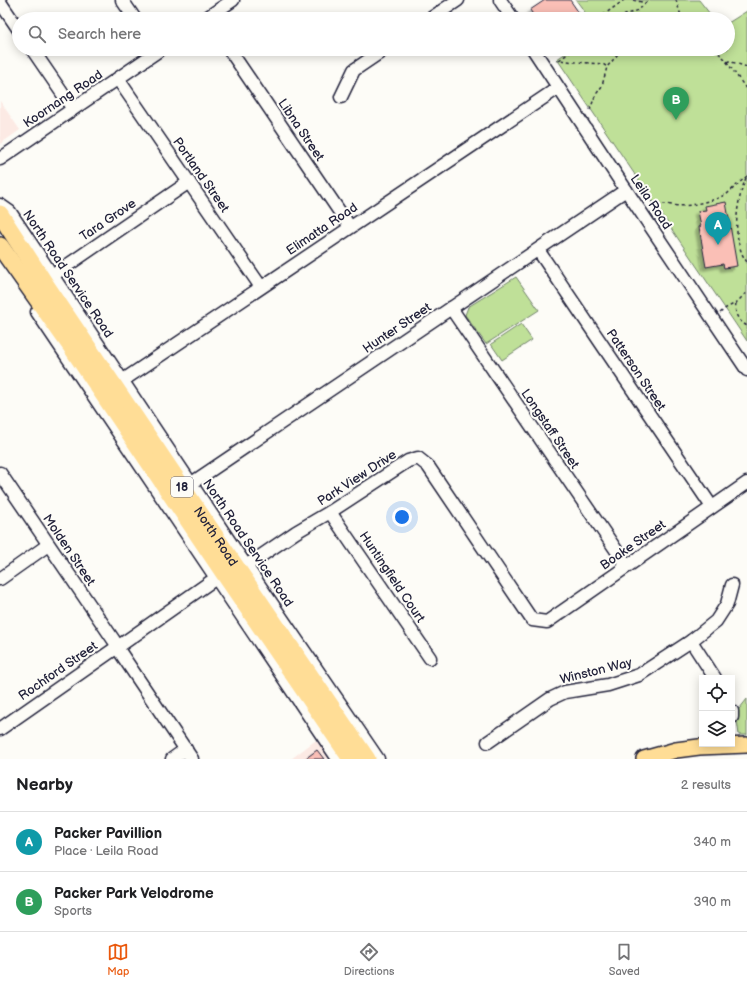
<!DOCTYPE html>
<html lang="en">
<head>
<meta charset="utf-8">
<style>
  body { margin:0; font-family:"Balsamiq Sans",sans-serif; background:#f6f6f6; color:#202124 }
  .controls { position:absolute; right:12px; bottom:12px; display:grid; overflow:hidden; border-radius:0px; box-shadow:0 2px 10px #0003 }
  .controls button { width:36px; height:36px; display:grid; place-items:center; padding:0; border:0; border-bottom:1px solid #e0e0e0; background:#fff; color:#202124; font:20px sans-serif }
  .you { position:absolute; left:402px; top:517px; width:14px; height:14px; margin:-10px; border:3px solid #fff; border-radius:50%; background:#1a73e8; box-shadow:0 0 0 6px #1a73e833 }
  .badge { display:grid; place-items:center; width:26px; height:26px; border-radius:50%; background:#ea580c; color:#fff; font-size:13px; font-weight:700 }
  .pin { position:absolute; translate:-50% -33px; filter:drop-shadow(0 1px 2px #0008) }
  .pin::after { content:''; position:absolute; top:21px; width:14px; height:12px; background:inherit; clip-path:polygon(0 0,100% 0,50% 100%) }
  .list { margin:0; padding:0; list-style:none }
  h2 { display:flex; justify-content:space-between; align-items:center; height:52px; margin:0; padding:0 16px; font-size:17px }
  h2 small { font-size:13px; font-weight:400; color:#757577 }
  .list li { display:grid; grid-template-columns:26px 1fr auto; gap:12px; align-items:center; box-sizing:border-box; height:60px; padding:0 16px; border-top:1px solid #e0e0e0 }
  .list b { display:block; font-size:15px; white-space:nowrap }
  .list p { margin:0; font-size:13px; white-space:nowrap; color:#757577 }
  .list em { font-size:13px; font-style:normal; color:#757577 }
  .icon { flex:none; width:22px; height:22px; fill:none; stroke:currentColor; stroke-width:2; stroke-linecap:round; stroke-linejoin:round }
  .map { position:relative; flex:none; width:747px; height:759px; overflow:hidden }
  .search { position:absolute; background:#fff; box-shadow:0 2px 10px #0003; left:12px; right:12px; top:12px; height:44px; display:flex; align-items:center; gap:10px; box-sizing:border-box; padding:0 14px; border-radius:22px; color:#757577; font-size:15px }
  .sheet { height:172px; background:#fff }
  nav { display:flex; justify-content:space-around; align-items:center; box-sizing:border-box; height:56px; border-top:1px solid #e0e0e0; background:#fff; font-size:11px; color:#757577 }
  nav a { display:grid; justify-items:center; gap:2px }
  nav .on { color:#ea580c }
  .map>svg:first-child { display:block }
  .built { fill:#fceae4 }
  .green { fill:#bfe098; stroke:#70816a }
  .building { fill:#fabfb6; stroke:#22223b; filter:url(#shadow) }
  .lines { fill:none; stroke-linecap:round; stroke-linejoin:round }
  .minor-casing { stroke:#22223b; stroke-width:15 }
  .major-casing { stroke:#22223b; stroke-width:18 }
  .highway-casing { stroke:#22223b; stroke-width:20 }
  .path { stroke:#22223b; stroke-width:1.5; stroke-dasharray:3 3; stroke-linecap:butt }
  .minor { stroke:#fdfcf7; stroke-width:12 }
  .major { stroke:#ffdd96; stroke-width:15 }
  .highway { stroke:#ffdd96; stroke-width:17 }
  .labels { text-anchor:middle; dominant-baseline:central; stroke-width:4; stroke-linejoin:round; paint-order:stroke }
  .shield { fill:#fdfcf7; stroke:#646373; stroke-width:1 }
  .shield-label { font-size:12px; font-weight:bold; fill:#22223b }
  .street-label { font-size:13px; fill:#22223b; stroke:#fdfcf7 }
</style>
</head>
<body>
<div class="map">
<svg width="747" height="759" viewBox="0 0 747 759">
  <defs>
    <filter id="shadow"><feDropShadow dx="-3.5" dy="3.5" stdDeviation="1" flood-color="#0004"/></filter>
  </defs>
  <rect width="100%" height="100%" fill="#fdfcf7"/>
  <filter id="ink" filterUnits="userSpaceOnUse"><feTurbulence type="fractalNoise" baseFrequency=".025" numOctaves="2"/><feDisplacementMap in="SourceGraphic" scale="8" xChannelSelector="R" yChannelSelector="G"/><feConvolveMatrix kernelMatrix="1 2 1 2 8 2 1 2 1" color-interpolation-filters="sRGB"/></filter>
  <g filter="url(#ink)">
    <g class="built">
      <path d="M 0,101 L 20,130 L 0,144 Z"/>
      <path d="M 316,740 L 330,759 L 291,759 Z"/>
    </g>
    <g class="green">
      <path d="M 576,0 L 699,0 L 714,19 L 590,19 Z"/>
      <path d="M 747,11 L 747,341 L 557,59 L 572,49 L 728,49 L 728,23 Z"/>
      <path d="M 516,277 L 539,310 L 486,344 L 465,315 L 468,307 Z"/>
      <path d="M 521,324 L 532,340 L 502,360 L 491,344 Z"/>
      <path d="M 747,699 L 747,735 L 739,735 L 736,713 Z"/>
    </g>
    <g class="building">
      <path d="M 545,0 L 570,0 L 579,13 L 570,19 L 536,19 L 530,10 Z"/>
      <path d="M 726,202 L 737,266 L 724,268 L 723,264 L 706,267 L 699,227 L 701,226 L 698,211 L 706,210 L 705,206 Z"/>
      <path d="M 317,750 L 324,759 L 305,759 Z"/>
    </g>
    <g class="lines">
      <g class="minor-casing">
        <g id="minor">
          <path d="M 122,0 L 135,19"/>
          <path d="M 500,0 L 513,19"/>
          <path d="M 0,2 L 19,30"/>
          <path d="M 205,19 L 233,0"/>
          <path d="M 430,19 L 458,0"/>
          <path d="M 32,49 L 73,109"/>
          <path d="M 229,49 L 350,227"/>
          <path d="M 533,49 L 626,190 L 747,370"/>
          <path d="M 118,79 L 261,287"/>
          <path d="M 341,97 L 354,70 L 385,49"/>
          <path d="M 0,159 L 161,49"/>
          <path d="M 0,205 L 10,212 L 236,551 L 378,759"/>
          <path d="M 538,250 L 712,507"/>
          <path d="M 46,280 L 189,182"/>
          <path d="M 451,308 L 627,566"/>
          <path d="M 37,312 L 338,759"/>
          <path d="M 116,385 L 558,88"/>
          <path d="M 0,473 L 115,642"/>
          <path d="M 186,487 L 626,190"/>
          <path d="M 330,512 L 430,658"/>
          <path d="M 246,566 L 296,532 L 330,512 L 408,461 L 418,458 L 428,466 L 532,620 L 547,622 L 747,483"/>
          <path d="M 0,579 L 48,545"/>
          <path d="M 691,641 L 715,678"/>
          <path d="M 122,644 L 216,578 L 222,573"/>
          <path d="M 120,652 L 192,759"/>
          <path d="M 732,711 L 732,717"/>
          <path d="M 0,729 L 113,650"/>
          <path d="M 488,742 L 550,699 L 565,692 L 608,685 L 639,675 L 691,641 L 716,621 L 727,604 L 732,585"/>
          <path d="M 172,759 L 186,749"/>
        </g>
      </g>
      <g class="major-casing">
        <path id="major" d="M 644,759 L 676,750 L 699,747 L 747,745"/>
      </g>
      <g class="highway-casing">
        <g id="highway">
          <path id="s1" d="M 0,214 L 44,282 L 234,564 L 367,759"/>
          <path d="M 0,246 L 70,345 L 223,572 L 351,759"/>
        </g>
      </g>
      <g class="path">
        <path d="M 633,0 L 646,3"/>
        <path d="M 676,0 L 682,19"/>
        <path d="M 598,19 L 624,0"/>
        <path d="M 619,19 L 625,15 L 639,10 L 648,0"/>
        <path d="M 714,49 L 724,58 L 747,90"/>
        <path d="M 559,60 L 575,49"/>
        <path d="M 556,61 L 559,60 L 575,62 L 603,64 L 607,67"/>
        <path d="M 727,62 L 729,61 L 747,67"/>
        <path d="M 590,110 L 595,96 L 602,86 L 607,67 L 618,54 L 624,49"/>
        <path d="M 746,178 C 737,200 733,228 741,251 C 742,255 745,259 747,262"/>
        <path d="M 651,202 L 679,206 L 692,205 L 716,199 L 727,194 L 747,176"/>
        <path d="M 736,303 C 734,315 738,320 747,326"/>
        <path d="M 720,313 L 726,308 L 736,303 L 745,294 L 747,294"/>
      </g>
      <use href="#minor" class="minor"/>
      <use href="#major" class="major"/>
      <use href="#highway" class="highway"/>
    </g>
  </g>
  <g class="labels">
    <rect class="shield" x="171" y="477" width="22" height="20" rx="3"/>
    <g class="shield-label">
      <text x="182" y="487">18</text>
    </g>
    <g class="street-label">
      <text transform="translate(63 99) rotate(-34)">Koornang Road</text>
      <text transform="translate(301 130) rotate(56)">Libna Street</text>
      <text transform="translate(201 175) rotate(55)">Portland Street</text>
      <text transform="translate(651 202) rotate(56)">Leila Road</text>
      <text transform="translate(108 220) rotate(-34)">Tara Grove</text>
      <text transform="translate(322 229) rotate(-34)">Elimatta Road</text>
      <text transform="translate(68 274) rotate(56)">North Road Service Road</text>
      <text transform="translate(397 328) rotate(-34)">Hunter Street</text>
      <text transform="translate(636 370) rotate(56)">Patterson Street</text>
      <text transform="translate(550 429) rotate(56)">Longstaff Street</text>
      <text transform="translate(357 478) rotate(-33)">Park View Drive</text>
      <text stroke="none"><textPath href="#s1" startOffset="388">North Road</textPath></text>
      <text transform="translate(248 543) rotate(56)">North Road Service Road</text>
      <text transform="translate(633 545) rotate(-35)">Boake Street</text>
      <text transform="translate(69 550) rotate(56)">Molden Street</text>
      <text transform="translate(392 577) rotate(56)">Huntingfield Court</text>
      <text transform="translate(58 671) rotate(-35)">Rochford Street</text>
      <text transform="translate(596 671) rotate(-14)">Winston Way</text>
    </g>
  </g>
</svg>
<div class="controls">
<button><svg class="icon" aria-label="locate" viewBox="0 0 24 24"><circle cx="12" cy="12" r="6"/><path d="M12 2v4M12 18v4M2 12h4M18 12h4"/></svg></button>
<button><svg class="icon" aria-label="layers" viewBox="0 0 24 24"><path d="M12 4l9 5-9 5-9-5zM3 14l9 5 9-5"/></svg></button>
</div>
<div class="you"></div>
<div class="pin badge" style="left:718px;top:245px;background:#0f9aa8">A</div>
<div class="pin badge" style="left:676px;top:120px;background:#2e9e5b">B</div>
<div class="search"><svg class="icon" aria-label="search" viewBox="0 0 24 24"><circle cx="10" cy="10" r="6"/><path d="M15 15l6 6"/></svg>Search here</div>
</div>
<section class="sheet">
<h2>Nearby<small>2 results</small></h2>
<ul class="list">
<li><span class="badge" style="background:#0f9aa8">A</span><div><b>Packer Pavillion</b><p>Place · Leila Road</p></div><em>340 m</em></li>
<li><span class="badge" style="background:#2e9e5b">B</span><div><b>Packer Park Velodrome</b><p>Sports</p></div><em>390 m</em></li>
</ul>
</section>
<nav>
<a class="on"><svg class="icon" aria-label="map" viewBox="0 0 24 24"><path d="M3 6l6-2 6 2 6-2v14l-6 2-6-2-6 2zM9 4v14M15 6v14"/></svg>Map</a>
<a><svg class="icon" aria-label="directions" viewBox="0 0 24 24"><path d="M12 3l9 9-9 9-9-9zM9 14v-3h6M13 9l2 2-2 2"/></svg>Directions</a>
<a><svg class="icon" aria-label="saved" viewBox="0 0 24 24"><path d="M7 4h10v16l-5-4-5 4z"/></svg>Saved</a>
</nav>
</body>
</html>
